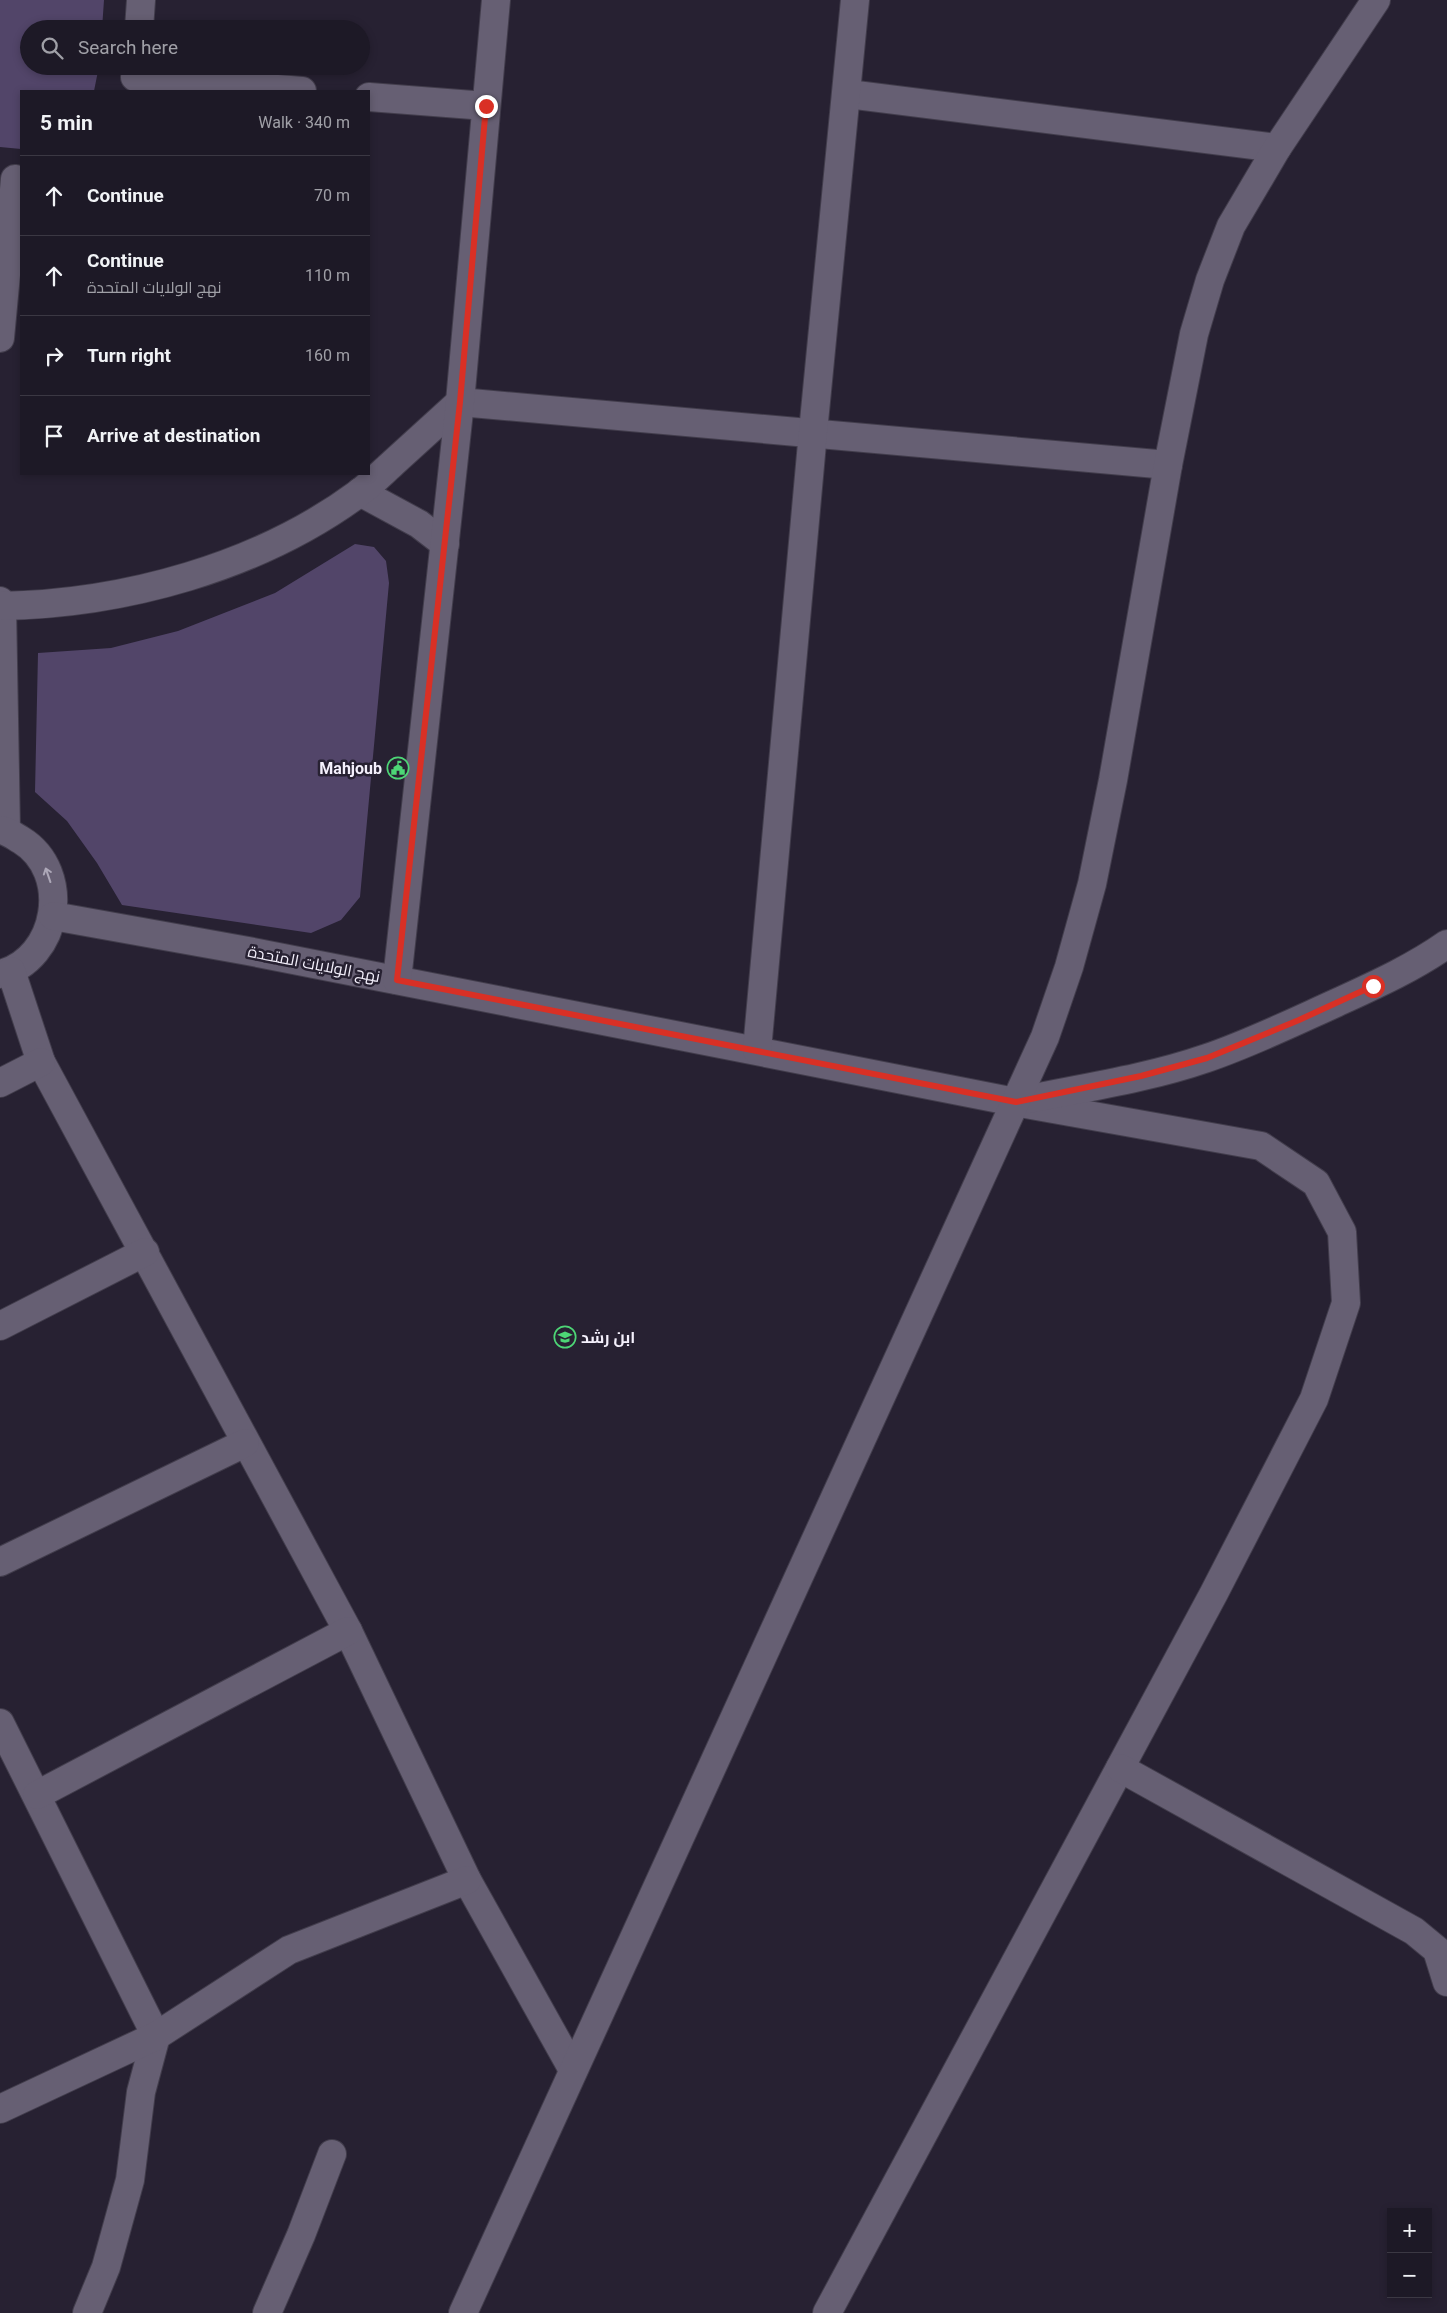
<!DOCTYPE html>
<html lang="en">
<head>
<meta charset="utf-8">
<style>
  body { margin:0; font-family:Roboto,Cairo,sans-serif; background:#2a2632; color:#f1f3f6 }
  .controls { position:absolute; right:15px; bottom:15px; display:grid; overflow:hidden; border-radius:0px; box-shadow:0 2px 8px #0003 }
  .controls button { width:45px; height:45px; display:grid; place-items:center; padding:0; border:0; border-bottom:1px solid #3b3843; background:#1d1926; color:#f1f3f6; font:25px sans-serif }
  .stop { position:absolute; width:15px; height:15px; margin:-11px; border:4px solid #d93025; border-radius:50%; background:#fff }
  .stop.end { background:#d93025; border-color:#fff; box-shadow:0 1px 5px #0008 }
  .list { margin:0; padding:0; list-style:none }
  h2 { display:flex; justify-content:space-between; align-items:center; height:65px; margin:0; padding:0 20px; font-size:21px }
  h2 small { font-size:16px; font-weight:400; color:#a0a0a7 }
  .list li { display:grid; grid-template-columns:32px 1fr auto; gap:15px; align-items:center; box-sizing:border-box; height:80px; padding:0 20px; border-top:1px solid #3b3843 }
  .list b { display:block; font-size:19px; white-space:nowrap }
  .list p { margin:0; font-size:16px; white-space:nowrap; color:#a0a0a7 }
  .list em { font-size:16px; font-style:normal; color:#a0a0a7 }
  .icon { flex:none; width:28px; height:28px; fill:none; stroke:currentColor; stroke-width:2; stroke-linecap:round; stroke-linejoin:round }
  .map { position:relative; flex:none; width:1447px; height:2313px; overflow:hidden }
  .search { position:absolute; background:#1d1926; box-shadow:0 2px 8px #0003; left:20px; top:20px; width:350px; height:55px; display:flex; align-items:center; gap:12px; box-sizing:border-box; padding:0 18px; border-radius:28px; color:#a0a0a7; font-size:19px }
  .panel { position:absolute; background:#1d1926; box-shadow:0 2px 8px #0003; left:20px; top:90px; width:350px; height:385px; border-radius:0px }
  .map>svg:first-child { display:block }
  .green { fill:#524569 }
  .lines { fill:none; stroke-linecap:round; stroke-linejoin:round }
  .minor-casing { stroke:#423d4c; stroke-width:30 }
  .tertiary-casing { stroke:#423d4c; stroke-width:30 }
  .minor { stroke:#665f73; stroke-width:28 }
  .tertiary { stroke:#665f73; stroke-width:28 }
  .oneway { stroke:#ada8b8 }
  .route { stroke:#d93025; stroke-width:6 }
  .labels { text-anchor:middle; dominant-baseline:central; stroke-width:5; stroke-linejoin:round; paint-order:stroke }
  .poi-label { font-size:16px; font-weight:bold; fill:#f4f0fc; stroke:#272132; text-anchor:end }
  .street-label { font-size:16px; fill:#f4f0fc; stroke:#272132 }
</style>
</head>
<body>
<div class="map">
<svg width="1447" height="2313" viewBox="0 0 1447 2313">
  <rect width="100%" height="100%" fill="#272132"/>
  <g class="green">
    <path d="M 0,0 L 104,0 L 102,29 L 29,29 L 29,66 L 99,66 L 94,91 L 21,91 L 21,149 L 0,147 Z"/>
    <path d="M 355,544 L 374,547 L 386,561 L 389,583 L 360,897 L 341,920 L 311,933 L 122,905 L 97,863 L 67,821 L 35,792 L 38,653 L 111,648 L 178,631 L 275,593 Z"/>
  </g>
  <g class="lines">
    <g class="minor-casing">
      <g id="minor">
        <path d="M 139,29 L 141,0"/>
        <path d="M 135,77 L 302,91"/>
        <path d="M 848,94 L 1277,148"/>
        <path d="M 369,97 L 486,106"/>
        <path d="M 0,338 L 15,179"/>
        <path d="M 360,492 L 419,524 L 445,544"/>
        <path d="M 0,601 L 2,606 L 6,830"/>
        <path d="M 0,606 C 124,604 259,567 359,493 C 371,484 382,473 393,463 C 415,443 438,422 460,402 L 1168,465"/>
        <path d="M 0,830 C 8,831 14,836 21,840 C 73,872 59,959 0,974"/>
        <path d="M 53,916 L 248,951 L 1015,1102 L 1261,1146 L 1316,1183 L 1342,1232 L 1346,1303 L 1314,1399 L 1214,1593 L 827,2313"/>
        <path d="M 11,971 L 41,1062 L 348,1631 L 467,1880 L 573,2070"/>
        <path d="M 397,980 L 460,402 L 496,0"/>
        <path d="M 757,1050 L 813,432 L 855,0"/>
        <path d="M 0,1083 L 41,1062"/>
        <path d="M 1029,1099 C 1089,1087 1149,1078 1207,1058 C 1251,1043 1294,1022 1336,1003 C 1375,985 1413,968 1447,944"/>
        <path d="M 0,1326 L 145,1252"/>
        <path d="M 0,1562 L 245,1443"/>
        <path d="M 0,1723 L 156,2036 L 141,2092 L 130,2180 L 106,2267 L 87,2313"/>
        <path d="M 1120,1768 L 1414,1931 L 1437,1950 L 1447,1982"/>
        <path d="M 37,1795 L 348,1631"/>
        <path d="M 0,2109 L 156,2036 L 289,1950 L 467,1880"/>
        <path d="M 267,2313 L 301,2235 L 332,2154"/>
      </g>
    </g>
    <g class="tertiary-casing">
      <path id="tertiary" d="M 463,2313 L 1045,1037 L 1069,967 L 1092,884 L 1113,780 L 1168,465 L 1194,334 L 1210,280 L 1231,226 L 1277,148 L 1376,0"/>
    </g>
    <use href="#minor" class="minor"/>
    <use href="#tertiary" class="tertiary"/>
  </g>
  <defs><path id="oneway-shaft" d="M-6 0H5M1.5-3L5.5 0L1.5 3" fill="none" stroke-width="1.6" stroke-linecap="round" stroke-linejoin="round" transform="scale(1.25)"/></defs>
  <use class="oneway" href="#oneway-shaft" transform="translate(48 875) rotate(-109)"/>
  <g class="lines">
    <path class="route" d="M 486,106 L 460,402 L 397,980 L 1016,1102 L 1141,1076 L 1207,1058 L 1299,1020 L 1373,986"/>
  </g>
  <defs>
    <g id="civic-ring" transform="scale(1.125)"><circle r="9.5" fill="#272132" stroke="#4dd676" stroke-width="1.5"/><path d="M-.6-6.5H3V-4.5H.6V-3L4-1V1h2V6H-6V1h2V-1L-.6-3ZM-1.2 2.5V6h2.4V2.5Z" fill="#4dd676"/></g>
    <g id="school-ring" transform="scale(1.125)"><circle r="9.5" fill="#272132" stroke="#4dd676" stroke-width="1.5"/><path d="M0-5L7-2L0 1L-7-2ZM-4 1L0 2.5L4 1V4Q0 6-4 4Z" fill="#4dd676"/></g>
  </defs>
  <g fill-rule="evenodd">
    <use href="#civic-ring" x="398" y="768"/>
    <use href="#school-ring" x="565" y="1337"/>
  </g>
  <g class="labels">
    <g class="poi-label">
      <text x="382" y="768">Mahjoub</text>
      <text x="581" y="1337" text-anchor="start">ابن رشد</text>
    </g>
    <g class="street-label">
      <text transform="translate(314 964) rotate(11)">نهج الولايات المتحدة</text>
    </g>
  </g>
</svg>
<div class="controls">
<button>+</button>
<button>−</button>
</div>
<div class="stop" style="left:1373px;top:986px"></div>
<div class="stop end" style="left:486px;top:106px"></div>
<div class="search"><svg class="icon" aria-label="search" viewBox="0 0 24 24"><circle cx="10" cy="10" r="6"/><path d="M15 15l6 6"/></svg>Search here</div>
<section class="panel">
<h2>5 min<small>Walk · 340 m</small></h2>
<ul class="list">
<li><svg class="icon" aria-label="ahead" viewBox="0 0 24 24"><path d="M12 20V5M6 11l6-6 6 6"/></svg><div><b>Continue</b></div><em>70 m</em></li>
<li><svg class="icon" aria-label="ahead" viewBox="0 0 24 24"><path d="M12 20V5M6 11l6-6 6 6"/></svg><div><b>Continue</b><p>نهج الولايات المتحدة</p></div><em>110 m</em></li>
<li><svg class="icon" aria-label="right" viewBox="0 0 24 24"><path d="M7 20v-9h11M14 6l5 5-5 5"/></svg><div><b>Turn right</b></div><em>160 m</em></li>
<li><svg class="icon" aria-label="arrive" viewBox="0 0 24 24"><path d="M6 21V4h12l-3 4 3 4H6"/></svg><div><b>Arrive at destination</b></div></li>
</ul>
</section>
</div>
</body>
</html>
